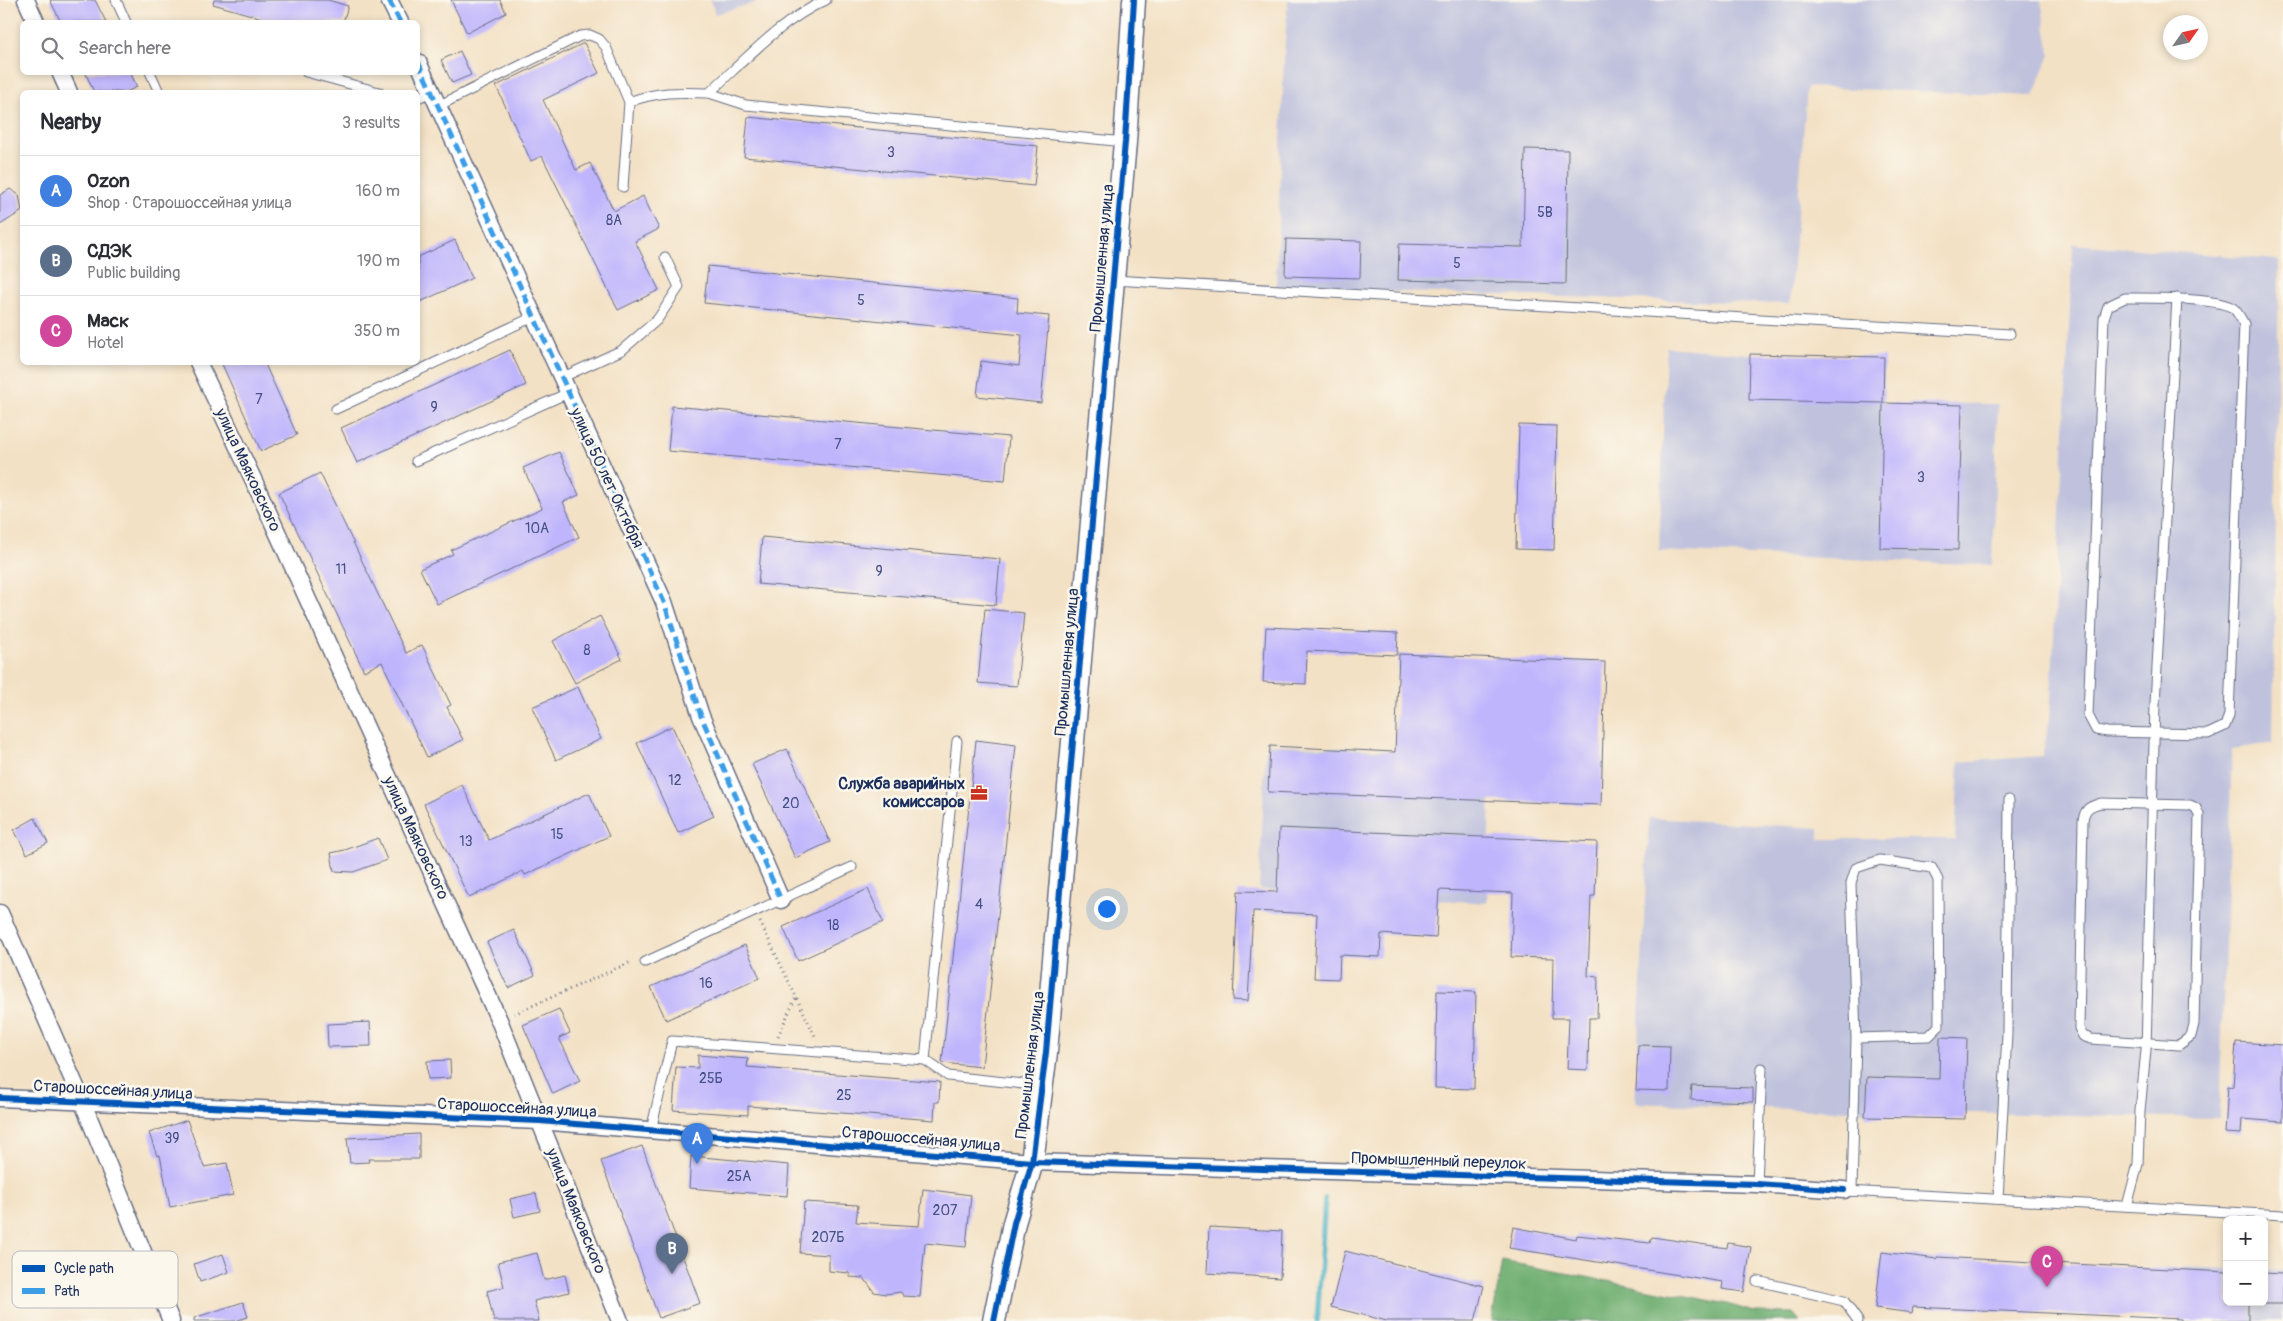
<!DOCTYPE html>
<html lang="en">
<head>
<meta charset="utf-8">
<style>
  body { margin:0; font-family:Pangolin,sans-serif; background:#f7f7f7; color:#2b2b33 }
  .controls { position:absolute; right:15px; bottom:15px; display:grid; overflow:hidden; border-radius:8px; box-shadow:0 2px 8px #0003 }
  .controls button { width:45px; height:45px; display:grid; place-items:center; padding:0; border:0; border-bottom:1px solid #e1e1e2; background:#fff; color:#2b2b33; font:25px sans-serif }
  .compass { position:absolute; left:2163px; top:15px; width:45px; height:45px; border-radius:50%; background:#fff; box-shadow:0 2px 8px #0003; rotate:56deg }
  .you { position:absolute; left:1106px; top:908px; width:18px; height:18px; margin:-12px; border:4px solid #fff; border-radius:50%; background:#1a73e8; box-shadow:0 0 0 8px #1a73e833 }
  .badge { display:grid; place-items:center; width:32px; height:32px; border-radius:50%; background:#c8321e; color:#fff; font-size:16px; font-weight:700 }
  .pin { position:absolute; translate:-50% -41px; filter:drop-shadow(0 1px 2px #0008) }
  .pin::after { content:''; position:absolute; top:26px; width:18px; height:15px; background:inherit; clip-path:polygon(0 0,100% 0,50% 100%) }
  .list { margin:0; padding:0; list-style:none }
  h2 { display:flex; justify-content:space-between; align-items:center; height:65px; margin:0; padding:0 20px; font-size:21px }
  h2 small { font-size:16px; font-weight:400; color:#7c7c81 }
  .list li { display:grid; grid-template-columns:32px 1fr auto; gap:15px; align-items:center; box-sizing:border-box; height:70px; padding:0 20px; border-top:1px solid #e1e1e2 }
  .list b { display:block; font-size:19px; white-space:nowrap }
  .list p { margin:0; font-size:16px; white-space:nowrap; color:#7c7c81 }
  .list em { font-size:16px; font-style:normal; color:#7c7c81 }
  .icon { flex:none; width:28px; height:28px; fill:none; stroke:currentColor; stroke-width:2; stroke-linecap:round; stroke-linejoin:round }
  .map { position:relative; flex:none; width:2283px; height:1321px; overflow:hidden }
  .search { position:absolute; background:#fff; box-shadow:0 2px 8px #0003; left:20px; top:20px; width:400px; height:55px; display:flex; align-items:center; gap:12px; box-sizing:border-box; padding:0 18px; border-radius:8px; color:#7c7c81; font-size:19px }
  .panel { position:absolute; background:#fff; box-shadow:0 2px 8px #0003; left:20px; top:90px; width:400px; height:275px; border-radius:8px }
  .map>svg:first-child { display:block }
  .industrial { fill:#c0c2dd }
  .forest { fill:#70af71; stroke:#466f68 }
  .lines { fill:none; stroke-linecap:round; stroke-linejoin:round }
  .stream { stroke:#46afc4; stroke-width:5.5 }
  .building { fill:#bfb5fd }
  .lane-casing { stroke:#676d82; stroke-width:11 }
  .street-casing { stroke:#676d82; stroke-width:19 }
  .secondary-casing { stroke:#676d82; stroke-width:25 }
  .path { stroke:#676d82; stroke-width:3; stroke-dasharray:1 4; stroke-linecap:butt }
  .lane { stroke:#fff; stroke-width:9 }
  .street { stroke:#fff; stroke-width:16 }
  .secondary { stroke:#fff; stroke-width:22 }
  .quiet { stroke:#3b9de6; stroke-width:5; stroke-dasharray:10 5; stroke-linecap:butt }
  .cycleway-casing { stroke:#fbf7ec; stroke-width:9 }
  .cycleway { stroke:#0057b8; stroke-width:6 }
  .labels { text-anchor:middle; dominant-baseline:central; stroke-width:5; stroke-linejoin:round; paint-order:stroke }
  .number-label { font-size:14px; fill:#445086 }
  .street-label { font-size:16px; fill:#1b2f5e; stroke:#fbf7ec }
  .poi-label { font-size:16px; font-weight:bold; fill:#1b2f5e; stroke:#fbf7ec; text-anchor:end }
  .key { fill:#fbf7ec; stroke:#b8bbc1; stroke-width:1 }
  .key-label { font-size:14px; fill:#1b2f5e }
</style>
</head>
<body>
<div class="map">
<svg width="2283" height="1321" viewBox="0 0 2283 1321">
  <rect width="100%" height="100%" fill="#fbf7ec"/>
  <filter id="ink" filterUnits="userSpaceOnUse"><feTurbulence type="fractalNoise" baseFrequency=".02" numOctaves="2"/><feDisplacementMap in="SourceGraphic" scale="10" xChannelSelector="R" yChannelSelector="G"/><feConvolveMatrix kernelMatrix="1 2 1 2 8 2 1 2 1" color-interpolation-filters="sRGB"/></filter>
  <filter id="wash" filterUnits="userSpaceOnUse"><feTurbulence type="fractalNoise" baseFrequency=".0096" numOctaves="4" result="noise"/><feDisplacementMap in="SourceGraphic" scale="20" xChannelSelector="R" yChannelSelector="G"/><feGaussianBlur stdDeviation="1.12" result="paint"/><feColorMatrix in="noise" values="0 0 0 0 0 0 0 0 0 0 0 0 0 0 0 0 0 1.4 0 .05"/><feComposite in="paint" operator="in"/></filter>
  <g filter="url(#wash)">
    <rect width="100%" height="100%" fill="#f3e1c5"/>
    <g class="industrial">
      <path d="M 711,0 L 766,0 L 715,14 Z"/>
      <path d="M 1288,0 L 2041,0 L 2050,55 L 2033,96 L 1807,87 L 1790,304 L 1276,288 L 1284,57 Z"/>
      <path d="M 2073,244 L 2279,260 L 2273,743 L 2232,749 L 2219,1118 L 1816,1110 L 1635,1103 L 1649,818 L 1819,828 L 1819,839 L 1955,839 L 1959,762 L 2042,756 L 2050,719 Z"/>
      <path d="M 1666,347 L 1750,354 L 1884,357 L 1884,403 L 1998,404 L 1992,565 L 1659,551 Z"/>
      <path d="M 1266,744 L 1491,756 L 1487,903 L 1259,889 Z"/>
      <path d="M 2183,1267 L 2227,1269 L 2227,1302 L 2264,1302 L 2264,1270 L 2283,1271 L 2283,1321 L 2178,1321 Z"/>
    </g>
    <path class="forest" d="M 1502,1261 L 1723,1303 L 1755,1312 L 1793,1313 L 1800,1321 L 1492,1321 Z"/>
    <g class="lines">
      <path class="stream" d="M 1317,1321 L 1325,1199"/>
    </g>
    <g id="blocks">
      <g class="building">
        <path d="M 50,0 L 95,0 L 106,22 L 61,22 Z"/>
        <path d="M 214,0 L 328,0 L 348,6 L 343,22 L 276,22 L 213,4 Z"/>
        <path d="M 451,0 L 500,0 L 506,13 L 467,33 Z"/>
        <path d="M 584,43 L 599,73 L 543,100 L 576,170 L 590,163 L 614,211 L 643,196 L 659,229 L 635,241 L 659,290 L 618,310 L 542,156 L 531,161 L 496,86 Z"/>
        <path d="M 460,51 L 471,75 L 452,83 L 441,60 Z"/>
        <path d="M 85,72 L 130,72 L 137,87 L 126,92 L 94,92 Z"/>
        <path d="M 748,117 L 1038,146 L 1034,186 L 744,157 Z"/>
        <path d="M 1525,149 L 1568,150 L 1566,284 L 1398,280 L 1399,244 L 1523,247 Z"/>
        <path d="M 10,189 L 19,195 L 22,211 L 0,225 L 0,195 Z"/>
        <path d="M 1286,239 L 1361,241 L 1360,278 L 1285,276 Z"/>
        <path d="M 455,240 L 472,278 L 418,303 L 418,257 Z"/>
        <path d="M 708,266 L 1018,298 L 1017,313 L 1049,316 L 1041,403 L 977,396 L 981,361 L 1019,366 L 1022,335 L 704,303 Z"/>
        <path d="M 510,350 L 526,385 L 357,463 L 341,428 Z"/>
        <path d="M 1750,354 L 1884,357 L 1883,403 L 1749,400 Z"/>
        <path d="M 221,362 L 264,362 L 297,435 L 261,451 Z"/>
        <path d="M 1883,403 L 1962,405 L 1958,550 L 1880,548 Z"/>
        <path d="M 672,406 L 1009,437 L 1005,481 L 668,451 Z"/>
        <path d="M 1519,425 L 1557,426 L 1554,550 L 1516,549 Z"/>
        <path d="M 559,452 L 579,495 L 563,502 L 579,537 L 437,604 L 420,569 L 453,554 L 451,550 L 542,508 L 523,468 Z"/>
        <path d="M 320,473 L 406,653 L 422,645 L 451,705 L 447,707 L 463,740 L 427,757 L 382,662 L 364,671 L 279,493 Z"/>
        <path d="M 762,537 L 1000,559 L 996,605 L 758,584 Z"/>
        <path d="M 985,609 L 1024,613 L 1017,686 L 978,683 Z"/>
        <path d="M 600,616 L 622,659 L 575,683 L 553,641 Z"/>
        <path d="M 1266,627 L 1398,633 L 1397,655 L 1307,651 L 1306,684 L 1263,682 Z"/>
        <path d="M 1399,654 L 1605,662 L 1601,805 L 1268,792 L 1270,746 L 1395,752 Z"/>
        <path d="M 578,687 L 601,739 L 556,760 L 532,707 Z"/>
        <path d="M 672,726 L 714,816 L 678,833 L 637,743 Z"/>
        <path d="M 976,740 L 1016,745 L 982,1067 L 942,1063 Z"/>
        <path d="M 787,749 L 830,842 L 795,858 L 752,764 Z"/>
        <path d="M 462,785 L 489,840 L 589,793 L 609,836 L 525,875 L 523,871 L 469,898 L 424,804 Z"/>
        <path d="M 35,818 L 48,843 L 27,854 L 14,830 Z"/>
        <path d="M 1279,828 L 1597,842 L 1595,896 L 1591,896 L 1588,976 L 1598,977 L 1597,1018 L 1589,1018 L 1588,1070 L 1567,1069 L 1569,1018 L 1552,1018 L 1553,958 L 1511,957 L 1513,893 L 1439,890 L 1436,938 L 1381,934 L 1380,957 L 1340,955 L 1339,979 L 1314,978 L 1317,914 L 1253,911 L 1248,1001 L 1233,1000 L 1238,891 L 1277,892 Z"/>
        <path d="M 378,838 L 387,860 L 353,872 L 334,871 L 331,853 L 345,850 Z"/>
        <path d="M 868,889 L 883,922 L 798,961 L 783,927 Z"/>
        <path d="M 514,930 L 535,975 L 508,988 L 487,942 Z"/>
        <path d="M 745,945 L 760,978 L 666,1020 L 651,987 Z"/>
        <path d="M 1437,991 L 1476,992 L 1474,1089 L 1435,1088 Z"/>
        <path d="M 559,1009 L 570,1033 L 559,1038 L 580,1081 L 553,1094 L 523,1025 Z"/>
        <path d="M 370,1022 L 371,1046 L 328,1047 L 327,1024 Z"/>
        <path d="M 1940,1037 L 1967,1038 L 1965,1119 L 1865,1117 L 1867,1077 L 1939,1079 Z"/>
        <path d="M 2236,1042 L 2283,1045 L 2283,1122 L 2242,1119 L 2241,1134 L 2225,1133 L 2228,1086 L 2233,1087 Z"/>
        <path d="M 1638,1045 L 1670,1046 L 1669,1091 L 1636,1090 Z"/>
        <path d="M 698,1055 L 748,1059 L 747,1067 L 940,1082 L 939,1102 L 935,1102 L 934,1120 L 748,1106 L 748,1115 L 673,1110 L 676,1067 L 698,1068 Z"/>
        <path d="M 450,1060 L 451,1078 L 428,1079 L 427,1061 Z"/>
        <path d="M 1692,1086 L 1753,1088 L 1753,1102 L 1691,1100 Z"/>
        <path d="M 187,1120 L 204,1167 L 227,1163 L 233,1195 L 170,1207 L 160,1155 L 157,1156 L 149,1133 Z"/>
        <path d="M 419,1134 L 419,1159 L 368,1159 L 369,1162 L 350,1163 L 347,1138 Z"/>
        <path d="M 642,1146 L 700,1303 L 659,1318 L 601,1161 Z"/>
        <path d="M 691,1156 L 789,1165 L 787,1196 L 689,1188 Z"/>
        <path d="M 923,1189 L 971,1195 L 966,1247 L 925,1243 L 920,1297 L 903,1296 L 901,1292 L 886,1294 L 874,1292 L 864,1278 L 850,1277 L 849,1273 L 829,1271 L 829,1255 L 800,1253 L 804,1202 L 858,1205 L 856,1222 L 919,1226 Z"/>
        <path d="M 536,1193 L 540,1211 L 514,1217 L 510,1199 Z"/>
        <path d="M 1209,1227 L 1282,1231 L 1280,1278 L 1207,1273 Z"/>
        <path d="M 1513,1227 L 1576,1239 L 1577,1235 L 1650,1243 L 1652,1237 L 1727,1248 L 1728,1243 L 1751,1247 L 1744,1292 L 1722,1289 L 1723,1282 L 1509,1248 Z"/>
        <path d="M 1345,1251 L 1484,1286 L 1475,1321 L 1387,1321 L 1331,1307 Z"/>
        <path d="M 1882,1252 L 1937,1259 L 1937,1257 L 2227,1272 L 2227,1302 L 2248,1302 L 2248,1321 L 2181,1321 L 2181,1319 L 1913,1307 L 1912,1313 L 1875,1308 Z"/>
        <path d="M 537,1253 L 544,1280 L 565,1275 L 569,1292 L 534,1301 L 539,1321 L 494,1321 L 487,1291 L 504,1287 L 498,1262 Z"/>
        <path d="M 223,1254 L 229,1272 L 200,1282 L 194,1264 Z"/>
        <path d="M 2264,1273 L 2283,1274 L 2283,1304 L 2264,1304 Z"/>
        <path d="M 243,1302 L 248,1317 L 235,1321 L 194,1321 L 194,1318 Z"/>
      </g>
    </g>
  </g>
  <g filter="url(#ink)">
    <use href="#blocks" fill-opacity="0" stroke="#676d82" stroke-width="1"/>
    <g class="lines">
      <g class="lane-casing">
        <g id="lane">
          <path d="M 116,0 L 126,22"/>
          <path d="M 150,72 L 159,92"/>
          <path d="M 306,72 L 379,92"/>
          <path d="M 709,93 L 746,105 L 1125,142"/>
          <path d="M 418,98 L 431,92"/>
          <path d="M 629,102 C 658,91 679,92 709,93 C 746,59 780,21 826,0"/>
          <path d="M 438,106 L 580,36 L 590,35 L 599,39 L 606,47 L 629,102 L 623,187"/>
          <path d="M 1114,280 L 2010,334"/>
          <path d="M 2125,298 C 2148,298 2215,297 2233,308 C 2238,312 2241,319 2244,324 L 2229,715 L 2225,726 L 2208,734 L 2107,732 L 2096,730 L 2088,715 L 2104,318 L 2108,306 Z"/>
          <path d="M 561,378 L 622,350 L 657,320 L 679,287 L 665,257"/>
          <path d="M 336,409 L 533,317"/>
          <path d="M 416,461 L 568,393"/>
          <path d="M 957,741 L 925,1060 L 948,1076 L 1042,1086"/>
          <path d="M 2101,803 L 2190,805 L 2196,808 L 2199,815 L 2194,1024 L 2191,1036 L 2179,1045 L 2091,1039 L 2083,1036 L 2079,1028 L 2083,820 C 2085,808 2090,806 2101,803 Z"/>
          <path d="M 645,962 L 852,867"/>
          <path d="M 651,1130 L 672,1041 L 925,1060"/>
          <path d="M 1757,1184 L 1762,1068"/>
          <path d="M 1847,1191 L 2283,1215"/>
          <path d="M 1852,1191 L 1856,1038 L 1851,883 L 1856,868 L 1880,860 L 1932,868 L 1938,880 L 1939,1026 L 1929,1036 L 1856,1038"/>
          <path d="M 1998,1199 L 2007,1034 L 2009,800"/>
          <path d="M 2127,1206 L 2138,1164 L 2140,1111 L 2146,1050 L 2155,704 L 2177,298"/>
          <path d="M 1757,1281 L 1844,1301 L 1858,1321"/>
        </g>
      </g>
      <g class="street-casing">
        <g id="street">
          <path d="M 26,0 L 36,22"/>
          <path d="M 389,0 L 400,22"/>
          <path d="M 418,62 L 664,602 L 701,716 L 781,900"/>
          <path d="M 60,72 L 69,92"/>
          <path d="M 198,362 L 253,479 L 499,1020 L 620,1321"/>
          <path d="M 0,913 L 83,1103 L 171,1321"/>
          <path d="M 0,1098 L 540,1121 L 1032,1162 L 1757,1184 L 1844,1190"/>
        </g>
      </g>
      <g class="secondary-casing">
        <path id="secondary" d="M 994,1321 L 1014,1223 L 1032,1162 L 1046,1052 L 1125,142 L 1134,0"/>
      </g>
      <g class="path">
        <path d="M 760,922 L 816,1038"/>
        <path d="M 514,1014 L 631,962"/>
        <path d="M 778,1036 L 795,999"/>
      </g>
      <use href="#lane" class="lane"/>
      <use href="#street" class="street"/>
      <use href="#secondary" class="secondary"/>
      <g class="quiet">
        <path d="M 389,0 L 400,22"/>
        <path d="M 418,62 L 664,602 L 701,716 L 781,900"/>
      </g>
      <g class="cycleway-casing">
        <g id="cycleway">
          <path d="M 0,1098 L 540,1121 L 1032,1162 L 1757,1184 L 1844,1190"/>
          <path d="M 994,1321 L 1014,1223 L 1032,1162 L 1046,1052 L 1125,142 L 1134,0"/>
        </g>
      </g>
      <use href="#cycleway" class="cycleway"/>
    </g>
  </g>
  <defs>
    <g id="office-bare" transform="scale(1.35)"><path d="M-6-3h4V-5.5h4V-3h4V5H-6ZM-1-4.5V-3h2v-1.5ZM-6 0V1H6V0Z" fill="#c8321e" stroke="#fbf7ec" stroke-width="2.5" paint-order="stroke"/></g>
  </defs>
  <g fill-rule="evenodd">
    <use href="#office-bare" x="979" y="793"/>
  </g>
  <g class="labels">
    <g class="number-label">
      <text x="891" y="152">3</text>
      <text x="1545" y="212">5В</text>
      <text x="614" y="220">8А</text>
      <text x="1457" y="263">5</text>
      <text x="861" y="300">5</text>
      <text x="259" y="399">7</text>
      <text x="434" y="407">9</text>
      <text x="838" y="444">7</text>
      <text x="1921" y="477">3</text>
      <text x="537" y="528">10А</text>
      <text x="341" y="569">11</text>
      <text x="879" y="571">9</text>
      <text x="587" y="650">8</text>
      <text x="675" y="780">12</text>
      <text x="791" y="803">20</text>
      <text x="557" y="834">15</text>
      <text x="466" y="841">13</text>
      <text x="979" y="904">4</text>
      <text x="833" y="925">18</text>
      <text x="706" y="983">16</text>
      <text x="711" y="1078">25Б</text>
      <text x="844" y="1095">25</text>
      <text x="172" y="1138">39</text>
      <text x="739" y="1176">25А</text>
      <text x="945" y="1210">207</text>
      <text x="828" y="1237">207Б</text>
    </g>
    <g class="street-label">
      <text transform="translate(1102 258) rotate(-85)">Промышленная улица</text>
      <text transform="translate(248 470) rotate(65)">улица Маяковского</text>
      <text transform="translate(607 478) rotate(65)">улица 50 лет Октября</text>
      <text transform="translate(1067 662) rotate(-85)">Промышленная улица</text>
      <text transform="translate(416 838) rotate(65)">улица Маяковского</text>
      <text transform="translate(1030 1065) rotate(-83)">Промышленная улица</text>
      <text transform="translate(113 1090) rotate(3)">Старошоссейная улица</text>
      <text transform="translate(517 1108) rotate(3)">Старошоссейная улица</text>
      <text transform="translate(921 1139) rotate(5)">Старошоссейная улица</text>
      <text transform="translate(1439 1161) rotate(2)">Промышленный переулок</text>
      <text transform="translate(576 1211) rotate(68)">улица Маяковского</text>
    </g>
    <g class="poi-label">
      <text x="965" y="784">Служба аварийных<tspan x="965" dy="18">комиссаров</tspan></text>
    </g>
  </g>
  <rect x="12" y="1251" width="166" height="57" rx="8" class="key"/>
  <rect x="22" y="1265" width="23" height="7" fill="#0057b8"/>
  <rect x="22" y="1288" width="23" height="6" fill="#3b9de6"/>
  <g class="key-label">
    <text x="54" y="1273">Cycle path</text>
    <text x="54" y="1296">Path</text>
  </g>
</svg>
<div class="controls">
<button>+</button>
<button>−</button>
</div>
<svg class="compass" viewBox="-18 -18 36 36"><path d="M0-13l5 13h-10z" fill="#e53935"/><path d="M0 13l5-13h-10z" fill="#7c7c81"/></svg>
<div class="you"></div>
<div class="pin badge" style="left:697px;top:1164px;background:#3f7fe0">A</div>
<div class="pin badge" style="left:672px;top:1274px;background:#5c6f8a">B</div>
<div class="pin badge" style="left:2047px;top:1287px;background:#d1479c">C</div>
<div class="search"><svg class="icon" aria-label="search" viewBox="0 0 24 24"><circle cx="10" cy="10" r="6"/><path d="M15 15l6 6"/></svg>Search here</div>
<section class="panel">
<h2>Nearby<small>3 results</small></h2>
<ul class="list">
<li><span class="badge" style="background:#3f7fe0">A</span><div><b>Ozon</b><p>Shop · Старошоссейная улица</p></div><em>160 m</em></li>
<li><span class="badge" style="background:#5c6f8a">B</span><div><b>СДЭК</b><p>Public building</p></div><em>190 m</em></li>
<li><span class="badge" style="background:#d1479c">C</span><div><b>Маск</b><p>Hotel</p></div><em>350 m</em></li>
</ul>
</section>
</div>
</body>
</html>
